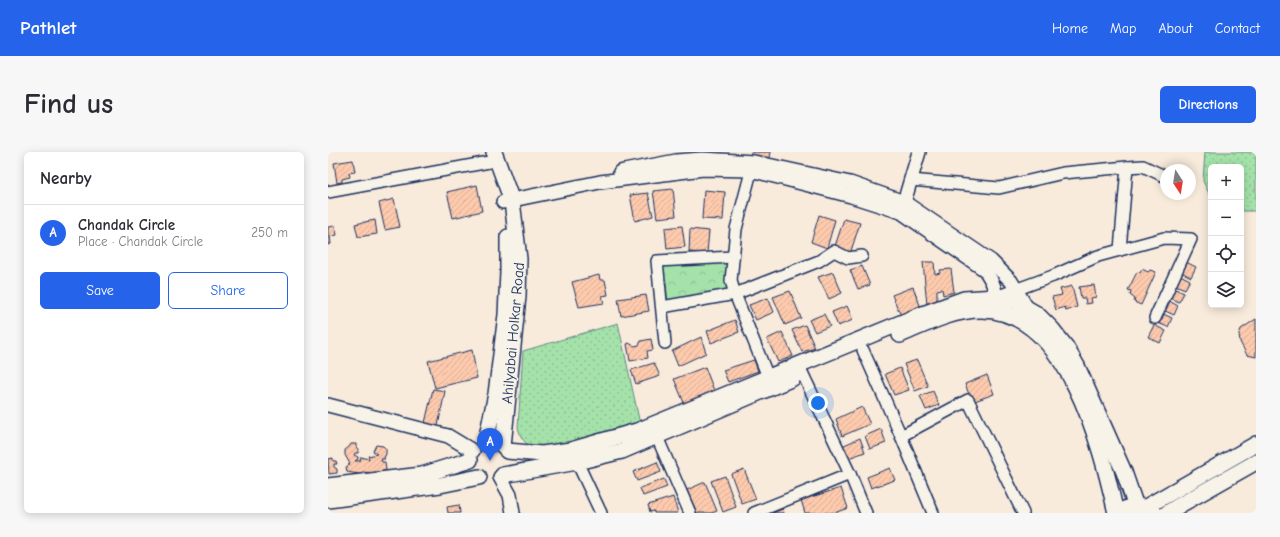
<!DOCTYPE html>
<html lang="en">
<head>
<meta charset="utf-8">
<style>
  body { margin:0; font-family:"Comic Neue",sans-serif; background:#f7f7f7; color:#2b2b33 }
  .controls { position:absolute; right:12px; top:12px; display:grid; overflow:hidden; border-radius:6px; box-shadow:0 2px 10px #0003 }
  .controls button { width:36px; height:36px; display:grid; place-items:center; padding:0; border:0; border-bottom:1px solid #e1e1e2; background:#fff; color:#2b2b33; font:20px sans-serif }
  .compass { position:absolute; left:832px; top:12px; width:36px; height:36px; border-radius:50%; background:#fff; box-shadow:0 2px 10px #0003; rotate:168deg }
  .you { position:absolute; left:490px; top:251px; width:14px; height:14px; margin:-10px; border:3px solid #fff; border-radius:50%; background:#1a73e8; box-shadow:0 0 0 6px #1a73e833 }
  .badge { display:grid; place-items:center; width:26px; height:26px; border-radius:50%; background:#2563eb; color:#fff; font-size:13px; font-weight:700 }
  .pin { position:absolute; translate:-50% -33px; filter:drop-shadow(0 1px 2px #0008) }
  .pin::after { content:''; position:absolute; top:21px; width:14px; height:12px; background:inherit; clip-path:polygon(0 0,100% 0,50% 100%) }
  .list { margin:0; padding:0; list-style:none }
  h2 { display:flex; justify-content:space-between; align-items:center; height:52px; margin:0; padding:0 16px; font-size:17px }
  h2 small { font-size:13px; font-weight:400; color:#7c7c81 }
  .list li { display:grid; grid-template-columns:26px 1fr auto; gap:12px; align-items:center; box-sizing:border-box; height:56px; padding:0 16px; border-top:1px solid #e1e1e2 }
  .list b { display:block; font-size:15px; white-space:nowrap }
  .list p { margin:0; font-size:13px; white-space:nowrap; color:#7c7c81 }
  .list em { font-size:13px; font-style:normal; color:#7c7c81 }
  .actions { display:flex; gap:8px; padding:12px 16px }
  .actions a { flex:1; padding:9px 0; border:1px solid #2563eb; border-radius:6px; text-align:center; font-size:14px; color:#2563eb }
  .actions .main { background:#2563eb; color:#fff }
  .icon { flex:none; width:22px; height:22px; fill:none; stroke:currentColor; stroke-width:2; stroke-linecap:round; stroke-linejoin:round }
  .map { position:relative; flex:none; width:928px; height:361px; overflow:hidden; border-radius:6px }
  header { display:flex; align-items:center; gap:24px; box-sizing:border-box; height:56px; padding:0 20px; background:#2563eb; color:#fff }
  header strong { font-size:19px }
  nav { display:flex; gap:22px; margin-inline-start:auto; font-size:14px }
  .intro { display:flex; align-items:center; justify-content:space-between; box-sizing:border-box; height:96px; padding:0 24px }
  h1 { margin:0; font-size:28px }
  .button { padding:10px 18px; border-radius:6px; background:#2563eb; color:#fff; font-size:14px; font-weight:700 }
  main { display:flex; gap:24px; padding:0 24px }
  aside { flex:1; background:#fff; border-radius:6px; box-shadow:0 2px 10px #0003 }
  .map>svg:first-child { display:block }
  .grass { fill:url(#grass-dots); stroke:#608884 }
  .park { fill:url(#park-crowns); stroke:#608884 }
  .building { fill:url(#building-hatch); stroke:#1b2f5e }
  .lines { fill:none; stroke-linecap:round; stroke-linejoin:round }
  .minor-casing { stroke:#1b2f5e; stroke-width:14 }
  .tertiary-casing { stroke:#1b2f5e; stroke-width:16 }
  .secondary-casing { stroke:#1b2f5e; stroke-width:18 }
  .trunk-casing { stroke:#1b2f5e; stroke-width:21 }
  .minor { stroke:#f7f3e8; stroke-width:11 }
  .tertiary { stroke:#f7f3e8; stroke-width:13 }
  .secondary { stroke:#f7f3e8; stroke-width:15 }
  .trunk { stroke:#f7f3e8; stroke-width:18 }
  .labels { text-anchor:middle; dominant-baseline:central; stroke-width:3; stroke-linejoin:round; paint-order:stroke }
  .street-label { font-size:15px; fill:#1b2f5e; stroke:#f7f3e8 }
</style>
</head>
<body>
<header>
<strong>Pathlet</strong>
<nav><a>Home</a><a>Map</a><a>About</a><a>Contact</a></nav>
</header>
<div class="intro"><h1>Find us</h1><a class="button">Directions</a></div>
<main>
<aside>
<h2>Nearby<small></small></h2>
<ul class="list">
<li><span class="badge">A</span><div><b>Chandak Circle</b><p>Place · Chandak Circle</p></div><em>250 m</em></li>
</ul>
<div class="actions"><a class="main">Save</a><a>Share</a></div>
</aside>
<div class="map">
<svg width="928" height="361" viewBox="0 0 928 361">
  <defs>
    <pattern id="grass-dots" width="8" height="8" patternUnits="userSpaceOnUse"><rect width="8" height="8" fill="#a4e2aa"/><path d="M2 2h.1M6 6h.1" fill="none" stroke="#8dc295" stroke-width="1.8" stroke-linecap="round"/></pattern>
    <pattern id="park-crowns" width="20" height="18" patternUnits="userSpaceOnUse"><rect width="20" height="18" fill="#a4e2aa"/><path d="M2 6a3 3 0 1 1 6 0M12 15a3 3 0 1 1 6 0" fill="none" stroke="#8dc295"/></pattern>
    <pattern id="building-hatch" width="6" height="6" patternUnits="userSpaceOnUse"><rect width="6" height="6" fill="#fdcaad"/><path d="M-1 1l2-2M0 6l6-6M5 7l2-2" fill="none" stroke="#d8ae97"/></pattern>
  </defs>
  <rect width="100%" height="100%" fill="#f8ebdc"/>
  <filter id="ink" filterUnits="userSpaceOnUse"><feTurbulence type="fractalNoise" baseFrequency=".025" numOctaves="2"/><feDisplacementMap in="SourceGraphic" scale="8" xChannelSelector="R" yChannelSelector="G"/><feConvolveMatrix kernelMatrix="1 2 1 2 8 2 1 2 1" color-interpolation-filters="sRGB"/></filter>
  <g filter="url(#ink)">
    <g class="grass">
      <path d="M 877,0 L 928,0 L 928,59 L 913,59 L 913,15 L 883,15 L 883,46 L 875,29 Z"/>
      <path d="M 290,171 L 312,272 L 247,290 L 206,297 C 196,290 193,288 190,275 L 195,199 Z"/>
    </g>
    <path class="park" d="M 342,101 L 390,103 L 401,112 L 399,142 L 340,152 L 338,129 L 329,107 Z"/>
    <g class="building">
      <path d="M 423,0 L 443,0 L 441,11 L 421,6 Z"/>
      <path d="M 25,8 L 27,20 L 21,21 L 22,25 L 14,27 L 14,30 L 9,31 L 6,11 Z"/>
      <path d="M 149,33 L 154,59 L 125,66 L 119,40 Z"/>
      <path d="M 345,37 L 348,64 L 329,66 L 325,39 Z"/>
      <path d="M 376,38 L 397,40 L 395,68 L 374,67 Z"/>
      <path d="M 320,41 L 325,64 L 307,69 L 302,43 Z"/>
      <path d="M 66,47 L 72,75 L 57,78 L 51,51 Z"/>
      <path d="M 491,63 L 507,68 L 499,96 L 483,90 Z"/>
      <path d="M 516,67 L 532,71 L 522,102 L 506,97 Z"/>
      <path d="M 47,68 L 49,82 L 30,85 L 27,72 Z"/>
      <path d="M 7,74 L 9,83 L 2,84 L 3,92 L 0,93 L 0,75 Z"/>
      <path d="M 354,74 L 357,95 L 339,97 L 337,76 Z"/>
      <path d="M 362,77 L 381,79 L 379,101 L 361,100 Z"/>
      <path d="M 856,109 L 868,115 L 863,125 L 851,119 Z"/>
      <path d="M 595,110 L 606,110 L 607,122 L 612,121 L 612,118 L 623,117 L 626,140 L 615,143 L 614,137 L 609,138 L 609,152 L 599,153 Z"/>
      <path d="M 534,114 L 542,133 L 530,137 L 522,118 Z"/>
      <path d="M 814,117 L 820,120 L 822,118 L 828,120 L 813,153 L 806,150 L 807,147 L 802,143 L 803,139 L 800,138 L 809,120 L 812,121 Z"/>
      <path d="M 505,120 L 514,141 L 501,147 L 490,125 Z"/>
      <path d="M 850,122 L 862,128 L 857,137 L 845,132 Z"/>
      <path d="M 271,123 L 272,128 L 277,128 L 280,143 L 274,144 L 276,151 L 251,155 L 244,130 Z"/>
      <path d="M 766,133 L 768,145 L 763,146 L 764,151 L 758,152 L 757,146 L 753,146 L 751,135 Z"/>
      <path d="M 744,134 L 749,155 L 738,159 L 737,155 L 728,158 L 724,145 L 734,143 L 732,137 Z"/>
      <path d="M 585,135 L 593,156 L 573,164 L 564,143 Z"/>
      <path d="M 843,135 L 856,141 L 851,150 L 839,144 Z"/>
      <path d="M 462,139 L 473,166 L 457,173 L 445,145 Z"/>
      <path d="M 318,143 L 321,159 L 293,164 L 290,147 Z"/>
      <path d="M 440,146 L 446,160 L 428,168 L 421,153 Z"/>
      <path d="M 838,147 L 850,154 L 846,163 L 833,157 Z"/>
      <path d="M 519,154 L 525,168 L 510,174 L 504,160 Z"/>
      <path d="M 831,160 L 844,166 L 840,175 L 827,170 Z"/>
      <path d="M 496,162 L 502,174 L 487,180 L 481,168 Z"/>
      <path d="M 928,167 L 928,205 L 919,203 L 912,190 L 911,182 L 913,177 Z"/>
      <path d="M 407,168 L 411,180 L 383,191 L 379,179 Z"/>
      <path d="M 477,173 L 487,196 L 474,200 L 464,178 Z"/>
      <path d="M 826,173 L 838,179 L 832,191 L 820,185 Z"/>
      <path d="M 454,180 L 465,204 L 450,210 L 439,187 Z"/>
      <path d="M 373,185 L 378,201 L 350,214 L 344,199 Z"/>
      <path d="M 323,187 L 325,198 L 319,199 L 320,206 L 302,209 L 299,192 L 301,191 L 306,194 L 311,193 L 313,189 Z"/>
      <path d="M 144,198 L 149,226 L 107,236 L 100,209 Z"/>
      <path d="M 426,208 L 430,219 L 400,230 L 395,218 Z"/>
      <path d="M 589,208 L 600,234 L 587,239 L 576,212 Z"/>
      <path d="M 326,211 L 332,224 L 308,232 L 303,218 Z"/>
      <path d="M 377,215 L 387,241 L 357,253 L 346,227 Z"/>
      <path d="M 572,216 L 581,238 L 566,243 L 557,222 Z"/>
      <path d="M 659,223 L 666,242 L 644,250 L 637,232 Z"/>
      <path d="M 105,237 L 117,239 L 109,279 L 96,275 Z"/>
      <path d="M 605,239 L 611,253 L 598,258 L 592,244 Z"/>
      <path d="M 534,255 L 542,272 L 514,284 L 508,267 Z"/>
      <path d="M 553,277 L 558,291 L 542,297 L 537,284 Z"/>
      <path d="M 532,286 L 537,300 L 518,307 L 514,294 Z"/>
      <path d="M 23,292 L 28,292 L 28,295 L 30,297 L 30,301 L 27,301 L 26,303 L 30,305 L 30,307 L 27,309 L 32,309 L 33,305 L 41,307 L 40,304 L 49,302 L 45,299 L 48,293 L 55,294 L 58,297 L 58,302 L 56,306 L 57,307 L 53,307 L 54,310 L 57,310 L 58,318 L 49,321 L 34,320 L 31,322 L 19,320 L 18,315 L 20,314 L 20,313 L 22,312 L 17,303 L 17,298 L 21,295 Z"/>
      <path d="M 5,306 L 5,309 L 8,309 L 9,312 L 6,312 L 6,315 L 9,317 L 9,321 L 1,322 L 0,307 Z"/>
      <path d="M 329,310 L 333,320 L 309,329 L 305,320 Z"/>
      <path d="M 562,316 L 567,328 L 543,336 L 539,325 Z"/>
      <path d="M 416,317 L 428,347 L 414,352 L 403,322 Z"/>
      <path d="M 397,324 L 408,355 L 395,360 L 383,329 Z"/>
      <path d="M 336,327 L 339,335 L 315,344 L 312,336 Z"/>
      <path d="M 377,330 L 389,359 L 384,361 L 369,361 L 359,338 Z"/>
      <path d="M 513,336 L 520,356 L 506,361 L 477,361 L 473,348 Z"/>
      <path d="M 345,345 L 350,361 L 326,361 L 326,359 L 322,360 L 320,353 Z"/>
      <path d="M 131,353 L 132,361 L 120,361 L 119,355 Z"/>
      <path d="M 455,357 L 456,361 L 444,361 Z"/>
    </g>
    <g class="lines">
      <g class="minor-casing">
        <g id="minor">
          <path d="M 425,12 L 408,77 L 403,129 L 407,142 L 440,225"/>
          <path d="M 799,15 L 815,14 L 838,25"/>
          <path d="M 583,28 L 671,36 L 735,21 L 799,15 L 792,98"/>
          <path d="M 0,40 L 161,10 L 169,7"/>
          <path d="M 668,145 L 725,124 L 770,104 L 836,86 L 863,87 L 827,166"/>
          <path d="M 334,155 L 407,142 L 491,109 L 506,99 L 520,106 L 534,104"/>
          <path d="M 337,191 L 329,109 L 405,105"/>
          <path d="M 535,198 L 573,284 L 605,361"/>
          <path d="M 471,214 L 522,322 L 538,361"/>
          <path d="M 573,284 L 640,248 L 695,361"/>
          <path d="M 329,285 L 362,361"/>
          <path d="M 249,310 L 273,361"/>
          <path d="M 426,361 L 522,322"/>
        </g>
      </g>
      <g class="tertiary-casing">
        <g id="tertiary">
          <path d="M 292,20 L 296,19 L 348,9 L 374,7 L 426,10 L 522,31 L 576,50 L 663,109 L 683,129 L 699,156"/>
          <path d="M 175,50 L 272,30 L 375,17 L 423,18 L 523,44 L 573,60 L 657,118 C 665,130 670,139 665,154"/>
          <path d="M 574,57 L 591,0"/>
          <path d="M 0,253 L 120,284 L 145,299"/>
          <path d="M 172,325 L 182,343 L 185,361"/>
        </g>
      </g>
      <g class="secondary-casing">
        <g id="secondary">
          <path d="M 166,0 L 184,49 L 191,107 L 190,144 L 175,294"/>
          <path d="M 572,183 C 598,172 625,158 653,158 C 740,158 773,295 788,361"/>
          <path d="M 158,289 L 168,242 L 178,163 L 180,120 L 180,85"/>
          <path d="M 179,299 L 214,302 L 243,298 L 309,279 L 592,163 L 636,147 L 668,145 L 688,150 L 709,162 L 724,177 L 738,195 L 749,214 L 796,320 L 808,355"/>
          <path d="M 175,323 L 249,310 L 294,299 L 465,226"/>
          <path d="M 0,334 L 94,323 L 142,308"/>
          <path d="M 0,348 L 112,333 L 151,325"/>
          <path d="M 816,356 L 928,292"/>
          <path d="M 839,361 L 852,353 L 928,310"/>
        </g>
      </g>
      <g class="trunk-casing">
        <path id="trunk" d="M 793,361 C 803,354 815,354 825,361"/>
      </g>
      <use href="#minor" class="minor"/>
      <use href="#tertiary" class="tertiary"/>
      <use href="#secondary" class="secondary"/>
      <use href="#trunk" class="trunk"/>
    </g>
  </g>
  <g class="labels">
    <g class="street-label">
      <text transform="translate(185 181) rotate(-85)">Ahilyabai Holkar Road</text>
    </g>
  </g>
</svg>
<div class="controls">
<button>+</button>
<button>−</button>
<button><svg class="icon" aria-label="locate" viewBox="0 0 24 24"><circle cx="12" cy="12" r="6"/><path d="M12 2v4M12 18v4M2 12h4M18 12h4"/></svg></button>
<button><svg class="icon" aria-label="layers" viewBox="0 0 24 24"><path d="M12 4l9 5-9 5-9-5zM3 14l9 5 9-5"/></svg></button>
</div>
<svg class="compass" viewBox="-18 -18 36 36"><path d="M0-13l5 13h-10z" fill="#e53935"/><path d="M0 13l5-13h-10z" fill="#7c7c81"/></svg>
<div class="you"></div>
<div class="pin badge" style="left:162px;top:309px">A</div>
</div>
</main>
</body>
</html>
